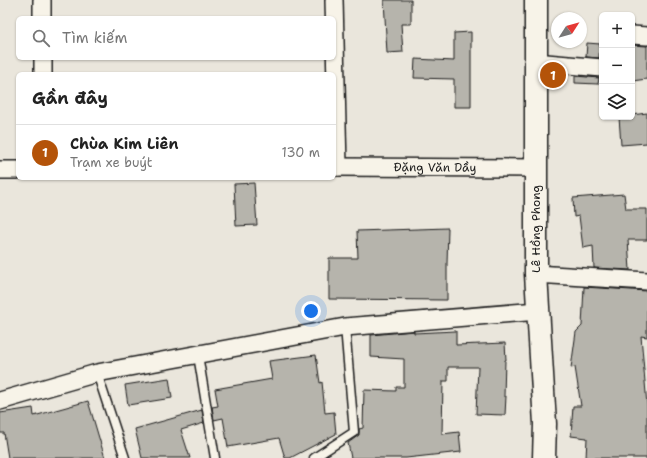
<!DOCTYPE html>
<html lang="vi">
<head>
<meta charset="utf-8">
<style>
  body { margin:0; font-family:"Shantell Sans",sans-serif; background:#f2f2f2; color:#222 }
  .controls { position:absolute; right:12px; top:12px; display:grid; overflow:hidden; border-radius:6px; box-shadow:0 1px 3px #0004 }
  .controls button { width:36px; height:36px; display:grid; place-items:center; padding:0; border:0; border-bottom:1px solid #e0e0e0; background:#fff; color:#222; font:20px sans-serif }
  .compass { position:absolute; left:551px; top:12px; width:36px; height:36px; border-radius:50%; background:#fff; box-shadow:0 1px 3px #0004; rotate:54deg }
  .you { position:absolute; left:311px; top:311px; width:14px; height:14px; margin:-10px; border:3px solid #fff; border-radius:50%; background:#1a73e8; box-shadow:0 0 0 6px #1a73e833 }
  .badge { display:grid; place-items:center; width:26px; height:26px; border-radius:50%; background:#b45309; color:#fff; font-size:13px; font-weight:700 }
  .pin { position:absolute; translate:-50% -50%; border:2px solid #fff; box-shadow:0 1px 4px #0006 }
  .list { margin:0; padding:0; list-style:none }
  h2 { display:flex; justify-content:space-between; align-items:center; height:52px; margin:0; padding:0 16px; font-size:17px }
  h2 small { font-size:13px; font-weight:400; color:#767676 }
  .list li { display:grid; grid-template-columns:26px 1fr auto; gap:12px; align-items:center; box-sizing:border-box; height:56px; padding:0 16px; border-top:1px solid #e0e0e0 }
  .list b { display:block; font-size:15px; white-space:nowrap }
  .list p { margin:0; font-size:13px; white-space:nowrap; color:#767676 }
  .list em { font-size:13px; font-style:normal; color:#767676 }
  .icon { flex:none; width:22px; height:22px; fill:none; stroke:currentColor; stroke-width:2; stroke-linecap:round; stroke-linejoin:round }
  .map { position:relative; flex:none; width:647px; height:458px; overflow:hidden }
  .search { position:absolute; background:#fff; box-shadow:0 1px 3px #0004; left:16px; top:16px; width:320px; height:44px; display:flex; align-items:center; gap:10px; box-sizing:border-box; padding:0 14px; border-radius:6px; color:#767676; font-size:15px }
  .panel { position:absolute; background:#fff; box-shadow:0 1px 3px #0004; left:16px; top:72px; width:320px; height:108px; border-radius:6px }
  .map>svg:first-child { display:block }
  .building { fill:#b6b4ac; stroke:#1c1c1c }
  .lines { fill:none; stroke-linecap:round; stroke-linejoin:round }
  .lane-casing { stroke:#1c1c1c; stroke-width:11 }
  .street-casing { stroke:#1c1c1c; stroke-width:20 }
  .highway-casing { stroke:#1c1c1c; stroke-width:25 }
  .lane { stroke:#f7f3e8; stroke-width:8 }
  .street { stroke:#f7f3e8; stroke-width:17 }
  .highway { stroke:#f7f3e8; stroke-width:22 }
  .labels { text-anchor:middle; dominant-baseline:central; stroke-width:3; stroke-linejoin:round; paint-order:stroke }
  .street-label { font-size:12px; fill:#1c1c1c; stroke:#f7f3e8 }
</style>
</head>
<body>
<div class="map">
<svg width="647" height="458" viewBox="0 0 647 458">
  <rect width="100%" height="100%" fill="#eae6dc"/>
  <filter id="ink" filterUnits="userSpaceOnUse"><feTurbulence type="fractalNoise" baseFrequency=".025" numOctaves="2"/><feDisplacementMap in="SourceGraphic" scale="8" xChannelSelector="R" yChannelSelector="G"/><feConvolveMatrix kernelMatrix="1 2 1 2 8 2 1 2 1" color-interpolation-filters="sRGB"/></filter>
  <g filter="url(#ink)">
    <g class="building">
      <path d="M 384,0 L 411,0 L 411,24 L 401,24 L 403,52 L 387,53 Z"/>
      <path d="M 471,32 L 471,107 L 454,107 L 454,79 L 414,78 L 415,59 L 454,61 L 454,33 Z"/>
      <path d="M 587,43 L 600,44 L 599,58 L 586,57 Z"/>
      <path d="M 632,45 L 647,46 L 647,79 L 632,81 Z"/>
      <path d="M 575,76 L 599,78 L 598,84 L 575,83 Z"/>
      <path d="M 647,113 L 647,143 L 621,145 L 619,117 L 632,117 L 632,115 Z"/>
      <path d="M 254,183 L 257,225 L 236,226 L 234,184 Z"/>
      <path d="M 624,194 L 626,209 L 647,209 L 647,240 L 628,240 L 630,270 L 594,268 L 593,246 L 583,248 L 579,216 L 574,217 L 573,198 Z"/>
      <path d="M 448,228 L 447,264 L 447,300 L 329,299 L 329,258 L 358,258 L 357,231 Z"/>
      <path d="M 584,287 L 647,291 L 647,337 L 641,336 L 647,405 L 647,458 L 586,458 L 587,438 L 571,436 L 573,406 L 581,406 L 575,367 L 571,368 L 576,332 L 582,326 Z"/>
      <path d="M 414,331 L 414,333 L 456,331 L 456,345 L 505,343 L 506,360 L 505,360 L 504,396 L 506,396 L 505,415 L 476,414 L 478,367 L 448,367 L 448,381 L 443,381 L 442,434 L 459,432 L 461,452 L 406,458 L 351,458 L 348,443 L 359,435 L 359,429 L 363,428 L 364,390 L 396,391 L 396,387 L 404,387 L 404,359 L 371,357 L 371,335 Z"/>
      <path d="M 316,355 L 320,383 L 322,382 L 325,413 L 334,412 L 336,434 L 290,458 L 285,458 L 279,438 L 228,447 L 223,418 L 214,420 L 212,407 L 218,406 L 215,389 L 272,379 L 269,361 Z"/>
      <path d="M 169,378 L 172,398 L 128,405 L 125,385 Z"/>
      <path d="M 88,401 L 105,458 L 8,458 L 4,433 L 0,433 L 0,413 L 33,408 L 34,416 Z"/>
      <path d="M 202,410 L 204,423 L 181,430 L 190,458 L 142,458 L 135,429 Z"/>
    </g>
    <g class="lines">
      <g class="lane-casing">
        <g id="lane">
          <path d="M 198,355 L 215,458"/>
          <path d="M 97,373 L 125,458"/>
          <path d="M 314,458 L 354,432 L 345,327"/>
        </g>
      </g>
      <g class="street-casing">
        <g id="street">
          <path d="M 42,0 L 42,18"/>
          <path d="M 334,0 L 338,167"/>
          <path d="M 632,35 L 647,36"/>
          <path d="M 43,58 L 43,74"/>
          <path d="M 535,62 L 602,68"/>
          <path id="s1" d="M 334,167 L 537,168"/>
          <path d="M 0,170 L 18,170"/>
          <path d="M 536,274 L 647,281"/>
          <path d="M 0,401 L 97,373 L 345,327 L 538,311"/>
        </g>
      </g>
      <g class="highway-casing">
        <path id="highway" d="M 536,0 L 536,274 L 545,424 L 544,458"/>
      </g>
      <use href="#lane" class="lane"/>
      <use href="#street" class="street"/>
      <use href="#highway" class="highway"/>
    </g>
  </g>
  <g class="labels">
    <g class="street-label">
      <text stroke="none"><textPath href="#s1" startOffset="101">Đặng Văn Dầy</textPath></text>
      <text transform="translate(536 229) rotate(-90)">Lê Hồng Phong</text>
    </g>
  </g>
</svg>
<div class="controls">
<button>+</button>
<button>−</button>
<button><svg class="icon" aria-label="layers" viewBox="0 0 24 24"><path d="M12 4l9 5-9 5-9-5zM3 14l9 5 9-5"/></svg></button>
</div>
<svg class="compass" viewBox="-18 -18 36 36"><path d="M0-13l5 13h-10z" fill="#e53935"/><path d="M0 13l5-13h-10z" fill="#767676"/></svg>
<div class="you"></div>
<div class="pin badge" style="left:553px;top:75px">1</div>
<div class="search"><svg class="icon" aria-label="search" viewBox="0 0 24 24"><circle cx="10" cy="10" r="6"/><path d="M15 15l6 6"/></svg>Tìm kiếm</div>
<section class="panel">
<h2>Gần đây<small></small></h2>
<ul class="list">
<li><span class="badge">1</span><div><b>Chùa Kim Liên</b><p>Trạm xe buýt</p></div><em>130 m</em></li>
</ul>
</section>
</div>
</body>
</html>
